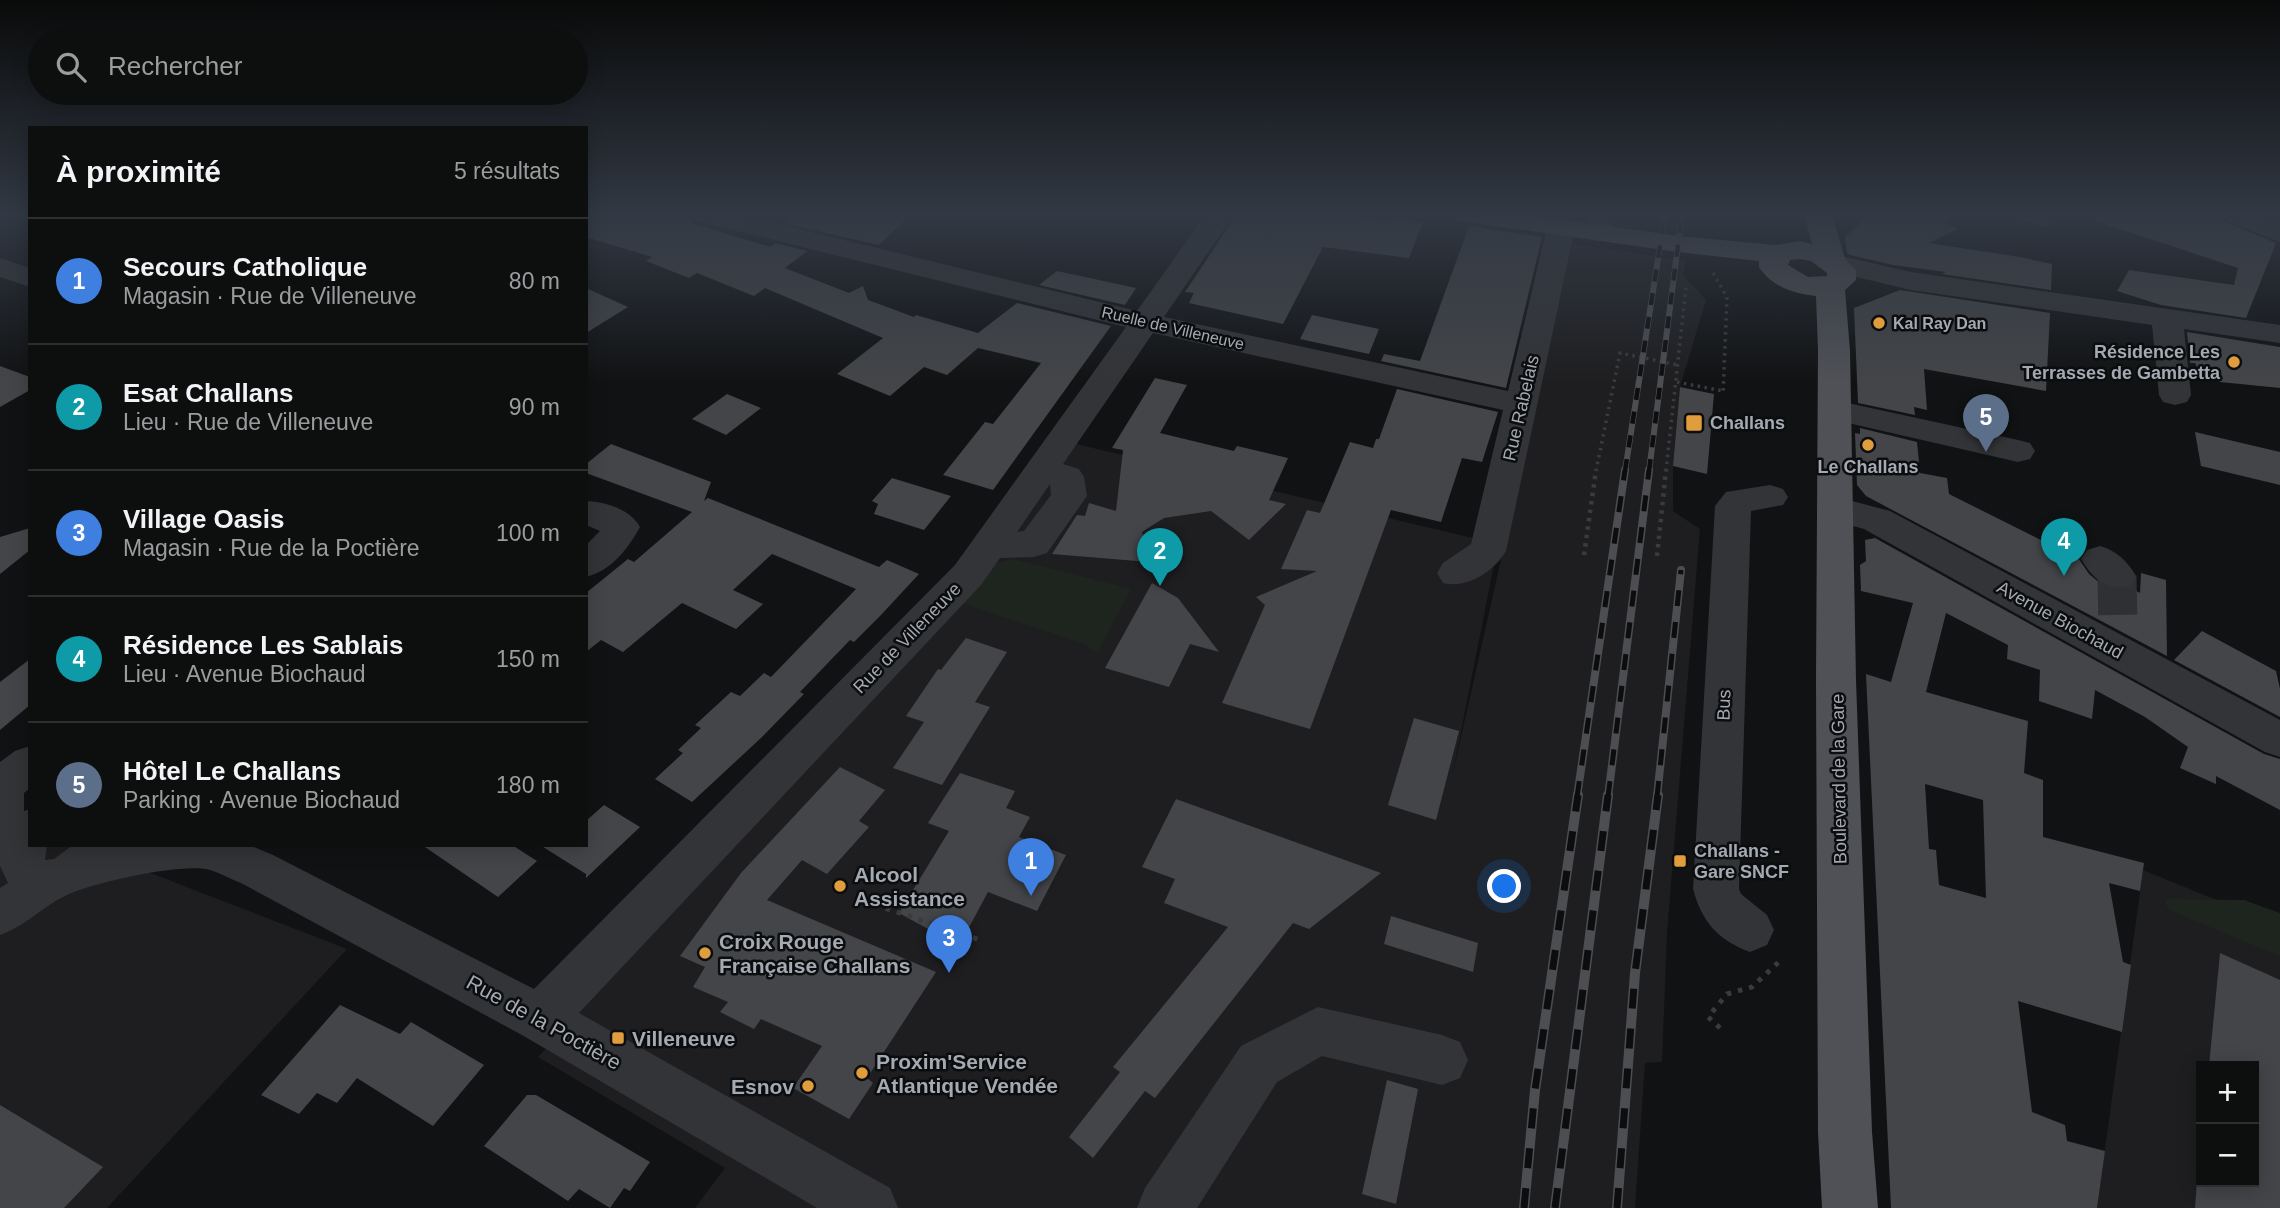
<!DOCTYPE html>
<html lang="fr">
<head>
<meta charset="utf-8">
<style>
  body { margin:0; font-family:Arial,sans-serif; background:#1b1c1c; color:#f1f3f6 }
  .controls { position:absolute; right:21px; bottom:21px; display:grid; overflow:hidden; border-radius:0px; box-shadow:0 4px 18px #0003 }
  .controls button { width:63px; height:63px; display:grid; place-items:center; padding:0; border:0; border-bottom:2px solid #2d2e2e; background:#0d0e0e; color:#f1f3f6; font:35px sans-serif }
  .you { position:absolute; left:1505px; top:887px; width:24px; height:24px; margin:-18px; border:5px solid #fff; border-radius:50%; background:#1a73e8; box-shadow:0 0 0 10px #1a73e833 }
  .badge { display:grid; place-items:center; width:46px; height:46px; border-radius:50%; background:#e09d3d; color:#fff; font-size:23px; font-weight:700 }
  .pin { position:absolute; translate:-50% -58px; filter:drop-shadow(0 2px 4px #0008) }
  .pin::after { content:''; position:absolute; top:37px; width:24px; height:21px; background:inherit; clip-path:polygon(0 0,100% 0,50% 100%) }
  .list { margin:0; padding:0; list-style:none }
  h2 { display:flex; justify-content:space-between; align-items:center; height:91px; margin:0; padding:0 28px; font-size:30px }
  h2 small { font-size:23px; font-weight:400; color:#9a9c9e }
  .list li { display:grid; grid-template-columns:46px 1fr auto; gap:21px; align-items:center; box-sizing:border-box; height:126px; padding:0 28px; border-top:2px solid #2d2e2e }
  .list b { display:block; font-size:26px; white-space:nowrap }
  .list p { margin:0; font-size:23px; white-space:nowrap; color:#9a9c9e }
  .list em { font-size:23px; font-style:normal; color:#9a9c9e }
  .icon { flex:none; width:38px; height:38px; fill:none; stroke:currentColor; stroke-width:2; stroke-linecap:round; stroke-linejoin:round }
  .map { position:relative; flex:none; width:2280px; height:1208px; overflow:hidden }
  .search { position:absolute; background:#0d0e0e; box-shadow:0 4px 18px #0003; left:28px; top:28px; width:560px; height:77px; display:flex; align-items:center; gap:18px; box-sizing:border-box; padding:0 24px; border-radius:38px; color:#9a9c9e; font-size:26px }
  .panel { position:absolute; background:#0d0e0e; box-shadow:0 4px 18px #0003; left:28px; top:126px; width:560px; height:721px; border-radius:0px }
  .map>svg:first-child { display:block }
  .built { fill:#1e1e20; fill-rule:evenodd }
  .green { fill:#1e251f }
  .building { fill:#434548; fill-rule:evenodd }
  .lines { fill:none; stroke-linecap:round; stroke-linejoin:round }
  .minor-tunnel { stroke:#2e3033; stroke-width:39; stroke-dasharray:39 19; stroke-linecap:butt }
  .path-far2 { stroke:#393b3e; stroke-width:3.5; stroke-dasharray:2.5 4.5; stroke-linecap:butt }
  .path-far1 { stroke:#393b3e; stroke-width:4.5; stroke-dasharray:3.5 5; stroke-linecap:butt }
  .path { stroke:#393b3e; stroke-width:5; stroke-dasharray:4.5 7; stroke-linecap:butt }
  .minor { fill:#333437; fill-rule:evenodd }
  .major { fill:#4f5156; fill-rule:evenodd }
  .rail-far2-casing { stroke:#4c4e52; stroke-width:6 }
  .rail-far1-casing { stroke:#4c4e52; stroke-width:8 }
  .rail-casing { stroke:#4c4e52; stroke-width:10 }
  .rail-far2 { stroke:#0c0d0e; stroke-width:4.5; stroke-dasharray:12; stroke-linecap:butt }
  .rail-far1 { stroke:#0c0d0e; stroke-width:5; stroke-dasharray:16; stroke-linecap:butt }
  .rail { stroke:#0c0d0e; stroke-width:7; stroke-dasharray:20; stroke-linecap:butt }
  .poi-dot { fill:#e09d3d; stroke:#0c0d0e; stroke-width:2.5 }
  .labels { text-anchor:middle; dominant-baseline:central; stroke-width:5; stroke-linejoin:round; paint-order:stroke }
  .far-poi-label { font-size:16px; font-weight:bold; fill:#a4a9b2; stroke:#0c0d0e; text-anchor:start }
  .far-street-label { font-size:16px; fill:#a4a9b2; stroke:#0c0d0e }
  .poi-label { font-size:18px; font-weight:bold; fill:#a4a9b2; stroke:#0c0d0e; text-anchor:start }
  .street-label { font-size:18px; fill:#a4a9b2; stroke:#0c0d0e }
  .near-poi-label { font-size:21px; font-weight:bold; fill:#a4a9b2; stroke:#0c0d0e; text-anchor:start }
  .near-street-label { font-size:21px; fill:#a4a9b2; stroke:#0c0d0e }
</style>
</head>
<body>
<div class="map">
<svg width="2280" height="1208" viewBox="0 0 2280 1208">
  <rect width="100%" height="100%" fill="#111213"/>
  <g class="built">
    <path d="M 1572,244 L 1686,261 L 1683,275 L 1706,300 L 1680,387 L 1673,466 L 1673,511 L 1700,529 L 1667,933 L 1662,1062 L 1645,1063 L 1635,1208 L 695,1208 L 725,1168 L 538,1057 L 991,566 L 1072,443 L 1498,544 L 1452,777 Z"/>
    <path d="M 0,813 L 30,845 L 78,845 L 347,949 L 107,1208 L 0,1208 Z"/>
    <path d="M 2143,870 L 2280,926 L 2280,1208 L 2097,1208 ZM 2201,1066 L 2254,1066 L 2254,1182 L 2201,1182 Z"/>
  </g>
  <g class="green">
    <path d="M 1013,559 L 1131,589 L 1098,652 L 1079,642 L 955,601 L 983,567 Z"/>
    <path d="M 2164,899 L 2244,900 L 2280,913 L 2280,956 L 2169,910 Z"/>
  </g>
  <g class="building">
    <path d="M 586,214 L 686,214 L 694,224 L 771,247 L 775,243 L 807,251 L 785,268 L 849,293 L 863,286 L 868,300 L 914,317 L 916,315 L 978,333 L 1017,303 L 1111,326 L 993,490 L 943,475 L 985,422 L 993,424 L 1041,363 L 978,348 L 947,375 L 924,367 L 890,396 L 837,374 L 883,338 L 765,288 L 754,296 L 697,273 L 689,278 L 646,261 L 652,257 L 586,237 Z"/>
    <path d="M 788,214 L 911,214 L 879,245 L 787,224 Z"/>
    <path d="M 1237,214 L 1344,214 L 1389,222 L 1391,217 L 1423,222 L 1409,258 L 1323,247 L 1283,324 L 1189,303 L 1194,293 L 1185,292 Z"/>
    <path d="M 1870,214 L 1953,214 L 1945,223 L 1958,229 L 1929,243 L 2020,257 L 2052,264 L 2051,290 L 1942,274 L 1946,272 L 1893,265 L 1850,255 L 1847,253 L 1845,237 Z"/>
    <path d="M 2094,214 L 2219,214 L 2225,222 L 2276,243 L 2246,318 L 2161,305 L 2117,291 L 2129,270 L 2234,285 L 2238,268 L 2093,220 Z"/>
    <path d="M 1469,226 L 1542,237 L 1506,388 L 1381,361 L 1384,354 L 1420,361 Z"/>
    <path d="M 1057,271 L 1136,288 L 1125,305 L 1039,285 Z"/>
    <path d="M 586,288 L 628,307 L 586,333 Z"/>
    <path d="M 1900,290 L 2050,313 L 2046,391 L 1924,369 L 1927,410 L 1914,407 L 1915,415 L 1858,403 L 1854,308 Z"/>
    <path d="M 1312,315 L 1379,329 L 1369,354 L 1300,339 Z"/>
    <path d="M 2187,332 L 2280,347 L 2280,388 L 2220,382 L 2214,373 L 2199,371 L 2195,363 L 2190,363 Z"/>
    <path d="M 0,366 L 30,377 L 30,390 L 0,407 Z"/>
    <path d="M 1155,378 L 1187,385 L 1160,433 L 1234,451 L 1237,446 L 1288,458 L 1269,500 L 1286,504 L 1249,540 L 1211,511 L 1164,518 L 1142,532 L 1149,562 L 1052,554 L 1077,515 L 1085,516 L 1089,503 L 1116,511 L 1123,450 L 1112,448 Z"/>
    <path d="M 1680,387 L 1714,394 L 1707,474 L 1673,466 Z"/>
    <path d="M 1397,389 L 1498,412 L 1482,462 L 1462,458 L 1441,522 L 1391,510 L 1310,729 L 1222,703 L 1265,605 L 1256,597 L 1317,571 L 1281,569 L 1307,510 L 1320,513 L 1350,442 L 1373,448 L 1376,439 L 1379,439 Z"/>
    <path d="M 727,394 L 761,408 L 726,435 L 692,419 Z"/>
    <path d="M 1860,428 L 1917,442 L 1920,473 L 1947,478 L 1949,494 L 2079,559 L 2089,574 L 2106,588 L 2131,588 L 2140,593 L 2141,573 L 2166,580 L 2167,656 L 1866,496 L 1857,485 L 1855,433 L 1860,434 Z"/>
    <path d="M 2195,432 L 2280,452 L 2280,485 L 2201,466 Z"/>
    <path d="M 611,444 L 711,482 L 704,501 L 708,498 L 879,567 L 887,560 L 919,574 L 881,615 L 854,642 L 850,640 L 800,692 L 804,694 L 762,737 L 692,802 L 655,779 L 683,753 L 678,750 L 701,728 L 695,725 L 731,692 L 740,696 L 764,673 L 771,677 L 856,589 L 772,554 L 733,590 L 763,604 L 736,629 L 682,603 L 623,652 L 601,640 L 586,652 L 586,593 L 628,559 L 634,562 L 692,512 L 586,473 L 586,464 Z"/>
    <path d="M 892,478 L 951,496 L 924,530 L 874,514 L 878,504 L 872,501 Z"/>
    <path d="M 30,528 L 30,550 L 0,574 L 0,537 Z"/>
    <path d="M 1875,538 L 2264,754 L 2280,759 L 2280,810 L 2216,776 L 2216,784 L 2180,768 L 2188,747 L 2145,717 L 2095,690 L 2092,719 L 2039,701 L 2040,670 L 2007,659 L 2008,645 L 1946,613 L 1926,692 L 2028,721 L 2024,773 L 2043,780 L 2043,837 L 2144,863 L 2140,891 L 2109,883 L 2123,962 L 2131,965 L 2122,1032 L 2018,1001 L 2032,1112 L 2065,1125 L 2067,1141 L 2105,1151 L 2097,1208 L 1891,1208 L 1866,674 L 1891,682 L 1913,603 L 1861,591 L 1860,565 L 1866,561 L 1865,540 ZM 1925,784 L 1983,800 L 1986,898 L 1939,885 L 1936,850 L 1929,849 Z"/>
    <path d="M 1152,583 L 1178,598 L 1219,652 L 1190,644 L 1169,687 L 1105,668 Z"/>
    <path d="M 2202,631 L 2276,671 L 2280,689 L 2280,717 L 2174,660 Z"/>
    <path d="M 966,638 L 1007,652 L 975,702 L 990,707 L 942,785 L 893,768 L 924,722 L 906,716 L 938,669 L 941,670 Z"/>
    <path d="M 30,659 L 30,705 L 0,730 L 0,682 Z"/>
    <path d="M 1414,718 L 1459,731 L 1436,820 L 1388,805 Z"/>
    <path d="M 840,767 L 885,790 L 859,821 L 869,827 L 827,874 L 802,860 L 767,900 L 936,972 L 867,1078 L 873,1083 L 849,1119 L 793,1088 L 822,1046 L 761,1019 L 754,1029 L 720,1012 L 728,1002 L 693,987 L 705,967 L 680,956 L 741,873 Z"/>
    <path d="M 960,773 L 1015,791 L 1006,808 L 1030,817 L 1019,837 L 1066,855 L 1037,911 L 988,892 L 959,946 L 899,913 L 949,831 L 928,823 Z"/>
    <path d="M 1176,799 L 1381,873 L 1309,929 L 1293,923 L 1155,1098 L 1145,1091 L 1093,1158 L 1069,1137 L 1120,1072 L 1113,1067 L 1228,927 L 1164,903 L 1175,879 L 1142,867 Z"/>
    <path d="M 604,805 L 640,827 L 586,878 L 586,874 L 540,845 L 586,845 L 586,821 Z"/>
    <path d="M 422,845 L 512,845 L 537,861 L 498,897 Z"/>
    <path d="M 1391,916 L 1478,943 L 1473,972 L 1384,944 Z"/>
    <path d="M 2220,953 L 2280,980 L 2280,1208 L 2195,1208 L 2197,1182 L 2254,1182 L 2254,1066 L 2209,1066 Z"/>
    <path d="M 340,1005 L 400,1034 L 411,1022 L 484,1065 L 433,1126 L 357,1078 L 337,1103 L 317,1093 L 299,1114 L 261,1095 Z"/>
    <path d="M 1387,1080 L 1418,1089 L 1396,1204 L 1362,1194 Z"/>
    <path d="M 527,1095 L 536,1095 L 650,1162 L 630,1191 L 624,1188 L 610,1208 L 579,1189 L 568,1201 L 484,1146 Z"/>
    <path d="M 0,1105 L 103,1167 L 64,1208 L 0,1208 Z"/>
  </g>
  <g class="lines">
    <path class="minor-tunnel" d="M 2117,576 L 2118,627"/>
    <g class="path-far2">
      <path d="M 586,217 L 592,214"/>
      <path d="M 1713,273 L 1727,297 L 1723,395"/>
      <path d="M 1677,382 L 1723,391"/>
      <path d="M 1596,471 L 1620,353 L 1678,365"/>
      <path d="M 1666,471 L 1686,287"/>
    </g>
    <g class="path-far1">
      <path d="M 1584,555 L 1596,470"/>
      <path d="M 1657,556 L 1666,470"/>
    </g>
    <g class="path">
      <path d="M 864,901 L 980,940"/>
      <path d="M 1720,1028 L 1708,1017 L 1727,994 L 1752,987 L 1783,958"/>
    </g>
    <g class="minor">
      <path d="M 689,214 L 736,214 L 1137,311 L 1206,214 L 1234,214 L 1164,317 L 1508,391 L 1547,228 L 1551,222 L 1561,220 L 1571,222 L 1575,228 L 1506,551 C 1494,572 1466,589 1443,583 L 1437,573 L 1443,563 L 1471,544 L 1503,410 L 1153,333 L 1063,464 L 1079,469 L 1084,477 L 1087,496 L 1047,553 L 1034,557 L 1000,558 L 981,585 L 579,1013 L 890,1188 L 898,1208 L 817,1208 L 522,1035 L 241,883 C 230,879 217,871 206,869 C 177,864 96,882 69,894 C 44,905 26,926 0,935 L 0,888 L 8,883 L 0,866 L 0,762 L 15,751 L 30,746 L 30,788 L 24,793 L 24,811 L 30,809 L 30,845 L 47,845 L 45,860 L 54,859 L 73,845 L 249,845 L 273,855 L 534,989 L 955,565 L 1126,327 L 693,220 ZM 1050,484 L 1051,495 L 1024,531 L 1017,532 Z"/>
      <path d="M 1590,214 L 1618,214 L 1608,239 L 1598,241 L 1588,239 L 1584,233 Z"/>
      <path d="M 2014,214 L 2054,214 L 2057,218 L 2053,224 L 2043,226 L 2018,220 Z"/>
      <path d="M 2222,214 L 2258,214 L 2280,224 L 2280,242 L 2226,220 Z"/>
      <path d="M 1837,255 L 1911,272 L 2280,325 L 2280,343 L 2184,329 L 2191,395 L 2187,402 L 2175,405 L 2163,402 L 2159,395 L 2152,325 L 1911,290 L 1827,270 L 1823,264 L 1827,258 Z"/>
      <path d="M 0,258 L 30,268 L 30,287 L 0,277 Z"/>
      <path d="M 1834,400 L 2018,440 L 2030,443 L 2035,451 L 2030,459 L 2018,462 L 1822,417 L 1818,410 L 1822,403 Z"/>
      <path d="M 1770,485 L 1783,489 L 1788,497 L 1783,505 L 1751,511 L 1739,889 L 1741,894 L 1767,915 L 1774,930 L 1767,945 L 1750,952 C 1718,940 1702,922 1693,889 L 1715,506 L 1726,492 Z"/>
      <path d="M 1837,497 L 1890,511 L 2280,720 L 2280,757 L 2265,752 L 1864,529 L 1824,518 L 1819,509 L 1824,500 Z"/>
      <path d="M 586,501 C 606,502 630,509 640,527 C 627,550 612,570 586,577 L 586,545 L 600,531 L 586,525 Z"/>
      <path d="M 2100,546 C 2117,551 2127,561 2136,576 L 2130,586 C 2107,592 2093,579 2081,559 L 2087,550 Z"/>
      <path d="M 1318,1007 L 1442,1035 L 1460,1042 L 1468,1060 L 1460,1078 L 1442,1085 L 1322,1056 L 1277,1082 L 1197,1208 L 1137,1208 L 1145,1188 L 1241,1046 Z"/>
    </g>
    <path class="major" d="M 1453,214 L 1524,214 L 1678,236 L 1776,245 L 1800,241 L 1812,244 L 1804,214 L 1832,214 L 1845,259 L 1856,270 L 1856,280 L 1845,290 L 1850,350 L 1856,680 L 1872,1132 L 1878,1208 L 1822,1208 L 1818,1132 L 1816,680 L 1818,350 L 1816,296 C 1793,293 1772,287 1759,267 L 1759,261 L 1678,252 L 1467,222 L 1457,220 ZM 1800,259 L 1811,261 L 1827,273 L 1827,276 L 1808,277 L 1788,265 L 1790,260 Z"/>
    <g class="rail-far2-casing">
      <g id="rail-far2">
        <path d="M 1625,471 L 1665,214"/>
        <path d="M 1649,471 L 1682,214"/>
      </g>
    </g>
    <g class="rail-far1-casing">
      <g id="rail-far1">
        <path d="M 1577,797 L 1625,470"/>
        <path d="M 1608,797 L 1649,470"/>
        <path d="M 1657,797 L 1681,570"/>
      </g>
    </g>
    <g class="rail-casing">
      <g id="rail">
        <path d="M 1524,1208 L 1535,1090 L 1578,795"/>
        <path d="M 1555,1208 L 1608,795"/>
        <path d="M 1617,1208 L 1635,973 L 1658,795"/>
      </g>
    </g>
    <use href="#rail-far2" class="rail-far2"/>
    <use href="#rail-far1" class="rail-far1"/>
    <use href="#rail" class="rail"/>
  </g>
  <linearGradient id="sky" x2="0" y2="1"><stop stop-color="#090a0a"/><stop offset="0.56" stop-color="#323944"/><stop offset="1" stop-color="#323944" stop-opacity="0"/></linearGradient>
  <rect width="2280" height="383" fill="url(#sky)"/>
  <g class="poi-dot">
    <circle cx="1879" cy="323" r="7"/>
    <circle cx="2234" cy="362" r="7"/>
    <rect x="1685" y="414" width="18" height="18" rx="3.5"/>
    <circle cx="1868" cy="445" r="7"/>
    <rect x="1673" y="854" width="14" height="14" rx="3.5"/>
    <circle cx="840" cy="886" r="7"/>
    <circle cx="705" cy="953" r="7"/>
    <rect x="611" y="1031" width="14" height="14" rx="3.5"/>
    <circle cx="862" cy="1073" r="7"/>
    <circle cx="808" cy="1086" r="7"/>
  </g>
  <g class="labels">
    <g class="far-poi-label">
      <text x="1893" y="323">Kal Ray Dan</text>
    </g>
    <g class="far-street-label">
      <text transform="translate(1173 328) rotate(13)">Ruelle de Villeneuve</text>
    </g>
    <g class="poi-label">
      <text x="2220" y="352" text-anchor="end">Résidence Les<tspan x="2220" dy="21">Terrasses de Gambetta</tspan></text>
      <text x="1710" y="423">Challans</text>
      <text x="1868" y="467" text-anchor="middle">Le Challans</text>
      <text x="1694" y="851">Challans -<tspan x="1694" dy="21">Gare SNCF</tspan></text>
    </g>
    <g class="street-label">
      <text transform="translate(1521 408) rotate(-77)">Rue Rabelais</text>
      <text transform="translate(2060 620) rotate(29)">Avenue Biochaud</text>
      <text transform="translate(907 638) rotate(-46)">Rue de Villeneuve</text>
      <text transform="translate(1724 705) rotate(-88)">Bus</text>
      <text transform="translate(1839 779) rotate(-91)">Boulevard de la Gare</text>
    </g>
    <g class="near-poi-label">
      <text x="854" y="874">Alcool<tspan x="854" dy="24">Assistance</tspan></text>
      <text x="719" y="941">Croix Rouge<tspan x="719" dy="24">Française Challans</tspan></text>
      <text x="632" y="1038">Villeneuve</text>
      <text x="876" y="1061">Proxim'Service<tspan x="876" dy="24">Atlantique Vendée</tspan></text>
      <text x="794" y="1086" text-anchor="end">Esnov</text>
    </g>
    <g class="near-street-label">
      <text transform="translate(544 1022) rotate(29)">Rue de la Poctière</text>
    </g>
  </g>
</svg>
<div class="controls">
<button>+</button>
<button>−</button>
</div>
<div class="you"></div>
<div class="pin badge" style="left:1031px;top:896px;background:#3f7fe0">1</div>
<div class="pin badge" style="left:1160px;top:586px;background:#0f9aa8">2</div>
<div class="pin badge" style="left:949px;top:973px;background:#3f7fe0">3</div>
<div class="pin badge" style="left:2064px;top:576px;background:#0f9aa8">4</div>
<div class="pin badge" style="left:1986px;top:452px;background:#5c6f8a">5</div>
<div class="search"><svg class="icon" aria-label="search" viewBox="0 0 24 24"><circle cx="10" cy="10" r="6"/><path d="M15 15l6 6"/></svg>Rechercher</div>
<section class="panel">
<h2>À proximité<small>5 résultats</small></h2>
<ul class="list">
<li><span class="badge" style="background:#3f7fe0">1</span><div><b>Secours Catholique</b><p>Magasin · Rue de Villeneuve</p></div><em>80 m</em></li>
<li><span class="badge" style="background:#0f9aa8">2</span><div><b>Esat Challans</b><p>Lieu · Rue de Villeneuve</p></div><em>90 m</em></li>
<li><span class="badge" style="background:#3f7fe0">3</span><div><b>Village Oasis</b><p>Magasin · Rue de la Poctière</p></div><em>100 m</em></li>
<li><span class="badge" style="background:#0f9aa8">4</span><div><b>Résidence Les Sablais</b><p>Lieu · Avenue Biochaud</p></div><em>150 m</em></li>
<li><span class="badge" style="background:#5c6f8a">5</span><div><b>Hôtel Le Challans</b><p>Parking · Avenue Biochaud</p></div><em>180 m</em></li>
</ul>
</section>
</div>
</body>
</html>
